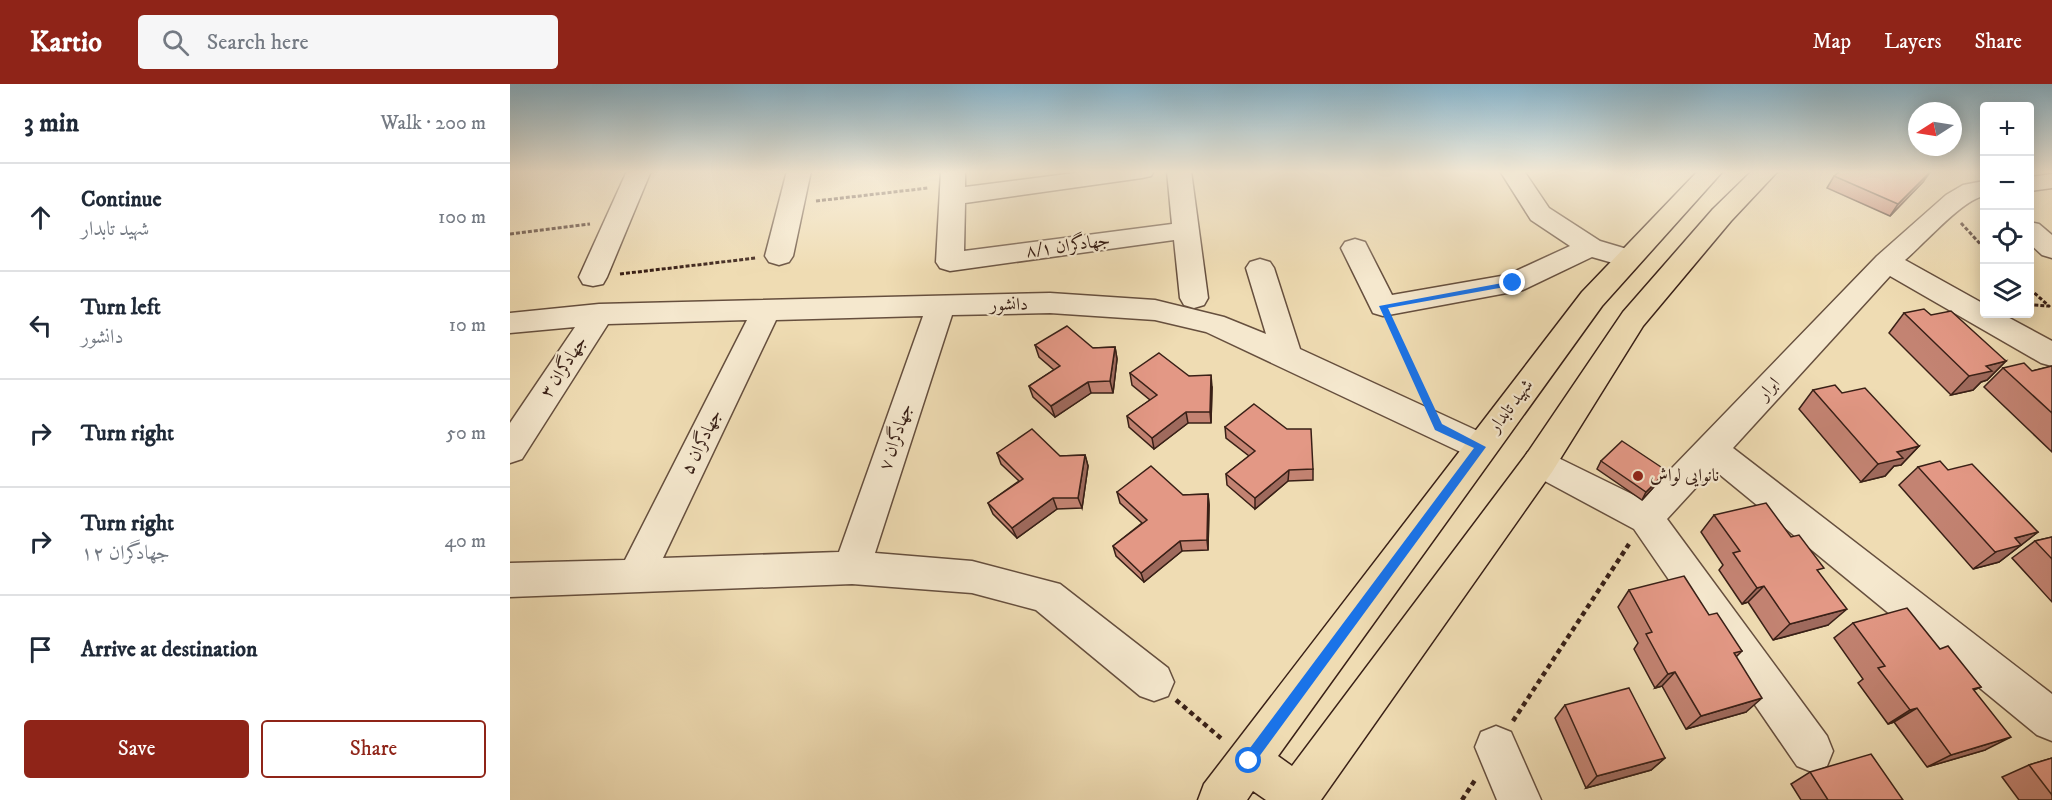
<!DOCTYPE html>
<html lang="en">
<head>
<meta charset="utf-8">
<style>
  body { margin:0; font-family:"IM FELL DW Pica",Amiri,serif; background:#f6f6f7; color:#1f2937 }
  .controls { position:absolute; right:18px; top:18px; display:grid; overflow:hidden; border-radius:6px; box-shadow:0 3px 15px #0003 }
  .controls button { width:54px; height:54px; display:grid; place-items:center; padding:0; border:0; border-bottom:2px solid #e0e1e3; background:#fff; color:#1f2937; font:30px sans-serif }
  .compass { position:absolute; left:1398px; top:18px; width:54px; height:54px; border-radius:50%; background:#fff; box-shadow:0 3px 15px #0003; rotate:258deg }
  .stop { position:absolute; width:18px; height:18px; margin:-14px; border:4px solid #1a73e8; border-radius:50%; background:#fff }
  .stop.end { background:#1a73e8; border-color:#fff; box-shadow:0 2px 6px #0008 }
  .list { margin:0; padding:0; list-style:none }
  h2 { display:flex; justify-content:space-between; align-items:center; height:78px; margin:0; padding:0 24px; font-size:26px }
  h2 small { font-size:20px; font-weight:400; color:#747a83 }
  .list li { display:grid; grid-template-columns:39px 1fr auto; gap:18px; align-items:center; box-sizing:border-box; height:108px; padding:0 24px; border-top:2px solid #e0e1e3 }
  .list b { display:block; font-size:22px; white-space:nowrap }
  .list p { margin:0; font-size:20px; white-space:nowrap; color:#747a83 }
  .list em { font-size:20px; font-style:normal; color:#747a83 }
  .actions { display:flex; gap:12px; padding:18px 24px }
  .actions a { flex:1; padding:14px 0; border:2px solid #8f2418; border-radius:6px; text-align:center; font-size:21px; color:#8f2418 }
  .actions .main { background:#8f2418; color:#fff }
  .icon { flex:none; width:33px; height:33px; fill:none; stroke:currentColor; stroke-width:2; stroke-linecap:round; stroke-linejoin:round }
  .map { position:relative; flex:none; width:1542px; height:716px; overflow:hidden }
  header { display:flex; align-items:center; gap:36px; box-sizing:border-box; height:84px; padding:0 30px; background:#8f2418; color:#fff }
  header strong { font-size:28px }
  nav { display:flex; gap:33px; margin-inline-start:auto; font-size:21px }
  .search { width:420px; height:54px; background:#f6f6f7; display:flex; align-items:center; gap:15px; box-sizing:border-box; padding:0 21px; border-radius:6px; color:#747a83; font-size:22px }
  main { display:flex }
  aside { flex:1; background:#fff }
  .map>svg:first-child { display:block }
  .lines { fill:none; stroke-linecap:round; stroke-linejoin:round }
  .minor-casing { stroke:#664f3e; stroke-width:3 }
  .major-casing { stroke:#392017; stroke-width:3 }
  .path-far1 { stroke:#392017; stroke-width:3; stroke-dasharray:4 2; stroke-linecap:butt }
  .path { stroke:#392017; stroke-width:4.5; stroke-dasharray:5 4; stroke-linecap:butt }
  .minor { fill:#f5e8ce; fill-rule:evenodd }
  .major { fill:#efdcb3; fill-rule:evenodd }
  .wall { fill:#c38372; stroke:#392017; stroke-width:1.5 }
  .shaded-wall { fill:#9f6a5d; stroke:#392017; stroke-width:1.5 }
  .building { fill:#e39885; stroke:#392017; stroke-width:1.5 }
  .route { fill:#1a73e8 }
  .poi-dot { fill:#8f2418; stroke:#f5e8ce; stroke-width:2 }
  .labels { text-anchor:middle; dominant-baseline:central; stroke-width:4.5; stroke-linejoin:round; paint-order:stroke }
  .street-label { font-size:18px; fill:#392017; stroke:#f5e8ce }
  .poi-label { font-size:18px; fill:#392017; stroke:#f5e8ce; text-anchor:start }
</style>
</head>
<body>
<header>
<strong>Kartio</strong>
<div class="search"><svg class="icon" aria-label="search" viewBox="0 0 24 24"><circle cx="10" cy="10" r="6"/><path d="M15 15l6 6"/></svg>Search here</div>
<nav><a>Map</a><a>Layers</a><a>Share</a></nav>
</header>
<main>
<aside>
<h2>3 min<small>Walk · 200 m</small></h2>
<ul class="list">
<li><svg class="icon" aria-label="ahead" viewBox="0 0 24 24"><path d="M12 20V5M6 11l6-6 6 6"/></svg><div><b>Continue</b><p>شهید تابدار</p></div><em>100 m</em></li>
<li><svg class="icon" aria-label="left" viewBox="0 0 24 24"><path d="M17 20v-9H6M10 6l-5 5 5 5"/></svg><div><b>Turn left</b><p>دانشور</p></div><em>10 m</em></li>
<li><svg class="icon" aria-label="right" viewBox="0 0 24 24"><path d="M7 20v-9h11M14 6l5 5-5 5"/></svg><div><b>Turn right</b></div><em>50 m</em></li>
<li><svg class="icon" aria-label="right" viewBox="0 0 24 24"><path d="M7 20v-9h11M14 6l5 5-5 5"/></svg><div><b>Turn right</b><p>جهادگران ۱۲</p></div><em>40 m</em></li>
<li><svg class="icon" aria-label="arrive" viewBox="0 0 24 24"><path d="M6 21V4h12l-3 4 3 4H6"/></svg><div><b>Arrive at destination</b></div></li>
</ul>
<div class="actions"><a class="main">Save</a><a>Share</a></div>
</aside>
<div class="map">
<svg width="1542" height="716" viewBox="0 0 1542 716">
  <rect width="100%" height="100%" fill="#efdcb3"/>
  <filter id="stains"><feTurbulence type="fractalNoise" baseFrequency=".00333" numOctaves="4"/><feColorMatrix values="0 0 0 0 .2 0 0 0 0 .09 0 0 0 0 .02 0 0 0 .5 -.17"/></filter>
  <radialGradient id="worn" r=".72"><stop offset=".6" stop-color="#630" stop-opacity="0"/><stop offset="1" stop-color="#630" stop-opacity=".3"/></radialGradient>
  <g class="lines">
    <g class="minor-casing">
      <g id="minor">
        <path d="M 117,87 L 141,87 L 97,193 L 93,200 L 83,202 L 73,200 L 69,193 Z"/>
        <path d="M 277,87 L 301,87 L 283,172 L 279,178 L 269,181 L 259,178 L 255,172 Z"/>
        <path d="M 431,87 L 455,87 L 455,103 L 580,87 L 644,87 L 641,92 L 632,94 L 455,119 L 454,167 L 662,140 L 657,87 L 681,87 L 698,214 L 694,221 L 684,224 L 674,221 L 670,214 L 664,156 L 440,187 L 430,184 L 426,178 Z"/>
        <path d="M 990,87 L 1014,87 L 1039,124 L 1090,157 L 1127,168 L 1131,174 L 1127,180 L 1117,183 L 1082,173 L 1013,206 L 873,232 L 863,229 L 831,164 L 835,158 L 845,155 L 855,158 L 882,211 L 997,191 L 1060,162 L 1021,136 Z"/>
        <path d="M 1542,90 L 1542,104 L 1520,107 L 1520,93 Z"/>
        <path d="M 1474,97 L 1474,112 C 1453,115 1413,161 1395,176 L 1474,220 L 1474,230 L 1492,230 L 1542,257 L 1542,282 L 1531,279 L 1380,192 L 1223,364 L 1542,610 L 1542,657 L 1527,651 L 1203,385 L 1157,435 L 1317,652 L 1323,667 L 1317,682 L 1302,688 L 1287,682 L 1124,445 L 1018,388 L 1013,378 L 1018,368 L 1030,365 L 1132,415 L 1367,172 L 1436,111 L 1453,101 Z"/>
        <path d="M 1520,138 L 1529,140 L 1542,151 L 1542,174 L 1532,171 L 1520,160 Z"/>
        <path d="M 750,175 L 760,178 L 764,184 L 790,265 L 983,354 L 988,363 L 983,372 L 971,376 L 959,372 L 696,248 L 645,236 L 540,229 L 442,231 L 365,469 L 462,477 L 550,500 L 658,584 L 664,598 L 658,612 L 644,617 L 630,612 L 526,526 L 462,509 L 342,500 L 0,513 L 0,479 L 115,476 L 237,236 L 98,240 L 12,375 L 0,379 L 0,339 L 65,243 L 0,249 L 0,229 L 89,220 L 540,209 L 645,216 L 714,233 L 756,250 L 736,184 L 740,178 ZM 413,232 L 329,468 L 153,474 L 266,236 Z"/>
        <path d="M 986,642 L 1001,648 L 1031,716 L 987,716 L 965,663 L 971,648 Z"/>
      </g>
    </g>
    <g class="major-casing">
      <path id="major" d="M 1188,87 L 1213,87 L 1092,222 L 768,672 L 782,682 L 1018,368 L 1113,228 L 1203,125 L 1242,87 L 1268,87 L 1221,137 L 1133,242 L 1042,388 L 811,716 L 756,716 L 743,707 L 737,716 L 688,716 L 694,700 L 1072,208 Z"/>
    </g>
    <g class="path-far1">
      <path d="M 306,117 L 418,104"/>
      <path d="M 1451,139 L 1474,164"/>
      <path d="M 0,150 L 80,140"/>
      <path d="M 110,190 L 246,174"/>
      <path d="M 1520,205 L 1540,223"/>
      <path d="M 1520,225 L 1524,221 L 1538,222"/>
      <path d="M 883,243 L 914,309"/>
    </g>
    <g class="path">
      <path d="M 666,616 L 713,656"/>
      <path d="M 1003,637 L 1119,460"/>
      <path d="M 952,716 L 965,696"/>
    </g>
    <use href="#minor" class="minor"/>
    <use href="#major" class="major"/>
  </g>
  <g class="wall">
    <path d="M 1324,92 L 1413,98 L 1380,132 L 1317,104 Z"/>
    <path d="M 1394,229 L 1421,231 L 1496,277 L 1477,296 L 1471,298 L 1463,306 L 1441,311 L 1379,249 Z"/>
    <path d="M 525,261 L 583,264 L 605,263 L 607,275 L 603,309 L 581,309 L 545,333 L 523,313 L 519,302 L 544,286 L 529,273 Z"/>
    <path d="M 1542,282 L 1542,368 L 1474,303 L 1493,284 L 1522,287 Z"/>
    <path d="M 620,289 L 679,292 L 702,303 L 701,339 L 678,339 L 644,365 L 619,343 L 617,332 L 640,316 L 622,301 Z"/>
    <path d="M 1303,306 L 1332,309 L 1409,362 L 1391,381 L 1384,382 L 1375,392 L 1351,398 L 1289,325 Z"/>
    <path d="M 715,343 L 803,385 L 803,396 L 778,397 L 745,425 L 717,401 L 716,390 L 739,372 L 716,354 Z"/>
    <path d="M 487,369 L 550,372 L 575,371 L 578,382 L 572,424 L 547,425 L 507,454 L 483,430 L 478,419 L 509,397 L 491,380 Z"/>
    <path d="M 1091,377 L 1152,394 L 1132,416 L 1087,385 Z"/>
    <path d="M 1408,383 L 1438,386 L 1528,448 L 1489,478 L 1463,485 L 1389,401 Z"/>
    <path d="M 607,408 L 673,411 L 698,410 L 699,421 L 698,466 L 672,467 L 634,498 L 606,472 L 603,462 L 632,439 L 610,419 Z"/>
    <path d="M 1204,431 L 1281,453 L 1309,489 L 1318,541 L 1263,556 L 1238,518 L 1232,520 L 1209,486 L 1213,481 L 1191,448 Z"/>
    <path d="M 1542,453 L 1542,518 L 1502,474 L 1525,457 Z"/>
    <path d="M 1119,506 L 1199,531 L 1232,567 L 1226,573 L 1236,628 L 1176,645 L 1152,602 L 1145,604 L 1124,565 L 1128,559 L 1108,523 Z"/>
    <path d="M 1343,539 L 1430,565 L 1471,603 L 1464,606 L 1475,666 L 1417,683 L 1384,638 L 1378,640 L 1348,599 L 1353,595 L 1324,554 Z"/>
    <path d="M 1055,621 L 1155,674 L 1141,686 L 1076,704 L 1045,634 Z"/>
    <path d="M 1542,674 L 1542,716 L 1509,716 L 1492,693 L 1519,681 Z"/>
    <path d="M 1300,688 L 1393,716 L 1291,716 L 1281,700 Z"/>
  </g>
  <g class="shaded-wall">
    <path d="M 1421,87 L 1413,98 L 1380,132 L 1388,120 Z"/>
    <path d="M 605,263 L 607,275 L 603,309 L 600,297 Z"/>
    <path d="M 1496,277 L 1477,296 L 1471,298 L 1463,306 L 1441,311 L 1459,292 L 1476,282 Z"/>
    <path d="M 701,291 L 702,303 L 701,339 L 700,328 Z"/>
    <path d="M 578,298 L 581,309 L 545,333 L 541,322 Z"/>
    <path d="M 676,328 L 678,339 L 644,365 L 642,354 Z"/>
    <path d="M 1409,362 L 1391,381 L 1384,382 L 1375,392 L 1351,398 L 1368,380 L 1387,368 Z"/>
    <path d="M 575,371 L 578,382 L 572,424 L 568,414 Z"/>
    <path d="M 779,386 L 778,397 L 745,425 L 745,414 Z"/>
    <path d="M 1157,387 L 1152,394 L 1132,416 L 1136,408 Z"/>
    <path d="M 698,410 L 699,421 L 698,466 L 697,456 Z"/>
    <path d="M 543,414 L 547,425 L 507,454 L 502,444 Z"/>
    <path d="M 1528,448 L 1489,478 L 1463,485 L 1505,454 Z"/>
    <path d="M 670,457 L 672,467 L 634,498 L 631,489 Z"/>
    <path d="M 1254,502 L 1238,518 L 1232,520 L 1247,504 Z"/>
    <path d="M 1337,525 L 1318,541 L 1263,556 L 1280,540 Z"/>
    <path d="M 1165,588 L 1152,602 L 1145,604 L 1158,590 Z"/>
    <path d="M 1252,614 L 1236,628 L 1176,645 L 1191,632 Z"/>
    <path d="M 1407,624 L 1384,638 L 1378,640 L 1400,626 Z"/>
    <path d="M 1501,653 L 1475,666 L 1417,683 L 1441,671 Z"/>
    <path d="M 1155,674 L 1141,686 L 1076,704 L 1087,692 Z"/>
  </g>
  <g class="building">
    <path d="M 1330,87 L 1421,87 L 1388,120 L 1324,92 Z"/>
    <path d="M 1414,225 L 1421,231 L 1441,227 L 1496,277 L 1476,282 L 1482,287 L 1459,292 L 1394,229 Z"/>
    <path d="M 557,242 L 583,264 L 605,263 L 600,297 L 578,298 L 541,322 L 519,302 L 550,282 L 525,261 Z"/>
    <path d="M 649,269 L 679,292 L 701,291 L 700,328 L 676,328 L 642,354 L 617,332 L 647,311 L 620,289 Z"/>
    <path d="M 1514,279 L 1522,287 L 1542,282 L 1542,329 L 1493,284 Z"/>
    <path d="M 1325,301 L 1332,309 L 1355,304 L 1409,362 L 1387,368 L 1393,374 L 1368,380 L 1303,306 Z"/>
    <path d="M 744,320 L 777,345 L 801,345 L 803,385 L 779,386 L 745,414 L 716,390 L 745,367 L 715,343 Z"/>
    <path d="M 522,345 L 550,372 L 575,371 L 568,414 L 543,414 L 502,444 L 478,419 L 513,395 L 487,369 Z"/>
    <path d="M 1112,357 L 1157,387 L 1136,408 L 1091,377 Z"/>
    <path d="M 1430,377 L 1438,386 L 1462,380 L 1528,448 L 1505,454 L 1511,461 L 1485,468 L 1408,383 Z"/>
    <path d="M 641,382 L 673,411 L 698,410 L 697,456 L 670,457 L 631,489 L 603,462 L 637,436 L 607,408 Z"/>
    <path d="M 1256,419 L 1281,453 L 1289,451 L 1314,484 L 1307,486 L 1337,525 L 1280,540 L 1254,502 L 1247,504 L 1223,469 L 1230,467 L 1204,431 Z"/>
    <path d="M 1542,453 L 1542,475 L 1525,457 Z"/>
    <path d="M 1174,492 L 1199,531 L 1207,529 L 1232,567 L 1224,569 L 1252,614 L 1191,632 L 1165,588 L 1158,590 L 1136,550 L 1142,548 L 1119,506 Z"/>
    <path d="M 1397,524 L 1430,565 L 1438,562 L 1471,603 L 1463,605 L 1501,653 L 1441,671 L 1407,624 L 1400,626 L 1368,584 L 1375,582 L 1343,539 Z"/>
    <path d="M 1119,604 L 1155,674 L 1087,692 L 1055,621 Z"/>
    <path d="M 1361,670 L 1393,716 L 1318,716 L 1300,688 Z"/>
    <path d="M 1542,674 L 1542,711 L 1519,681 Z"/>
  </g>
  <linearGradient id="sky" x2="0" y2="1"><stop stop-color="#89b7cf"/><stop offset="0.47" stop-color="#f8efdd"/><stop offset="1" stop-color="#f8efdd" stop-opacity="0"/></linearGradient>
  <rect width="1542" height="187" fill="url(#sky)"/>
  <path class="route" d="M 1003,197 L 1006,201 L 878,224 L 932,340 L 976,363 L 743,681 L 734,681 L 734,672 L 964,364 L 925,346 L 869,222 Z"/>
  <circle class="poi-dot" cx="1128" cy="392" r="6"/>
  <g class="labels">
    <g class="street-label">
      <text transform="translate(558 162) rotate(-8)">جهادگران ۸/۱</text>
      <text transform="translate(499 221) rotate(-1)">دانشور</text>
      <text transform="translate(54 283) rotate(-57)">جهادگران ۳</text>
      <text transform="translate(1259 305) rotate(-47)">ابرار</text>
      <text transform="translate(1001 322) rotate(-53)">شهید تابدار</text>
      <text transform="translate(386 353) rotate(-71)">جهادگران ۷</text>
      <text transform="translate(192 358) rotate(-64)">جهادگران ۵</text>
    </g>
    <g class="poi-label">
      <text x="1140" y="392">نانوایی لواش</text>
    </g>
  </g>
  <rect width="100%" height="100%" filter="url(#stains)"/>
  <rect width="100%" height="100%" fill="url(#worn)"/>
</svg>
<div class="controls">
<button>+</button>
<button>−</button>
<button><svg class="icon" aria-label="locate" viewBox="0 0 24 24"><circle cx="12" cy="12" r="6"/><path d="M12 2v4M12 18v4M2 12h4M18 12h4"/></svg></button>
<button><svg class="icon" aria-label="layers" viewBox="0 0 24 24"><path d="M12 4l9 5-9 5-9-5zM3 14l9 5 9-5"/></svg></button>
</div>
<svg class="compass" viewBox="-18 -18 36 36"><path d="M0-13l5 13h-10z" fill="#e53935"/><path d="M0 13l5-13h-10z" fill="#747a83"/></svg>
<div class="stop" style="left:739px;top:677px"></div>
<div class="stop end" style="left:1003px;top:199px"></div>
</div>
</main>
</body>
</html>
